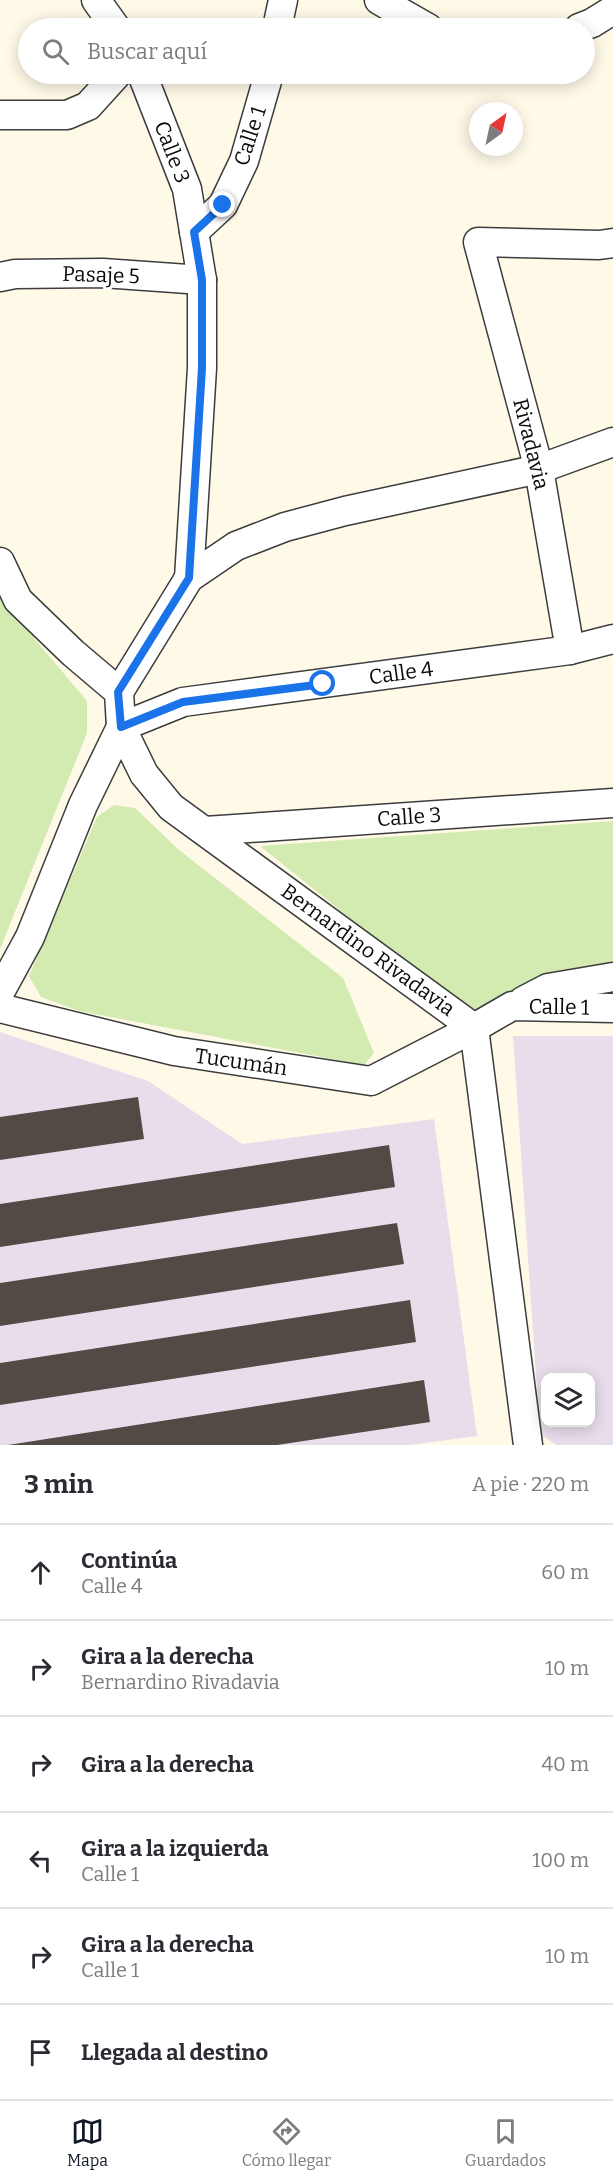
<!DOCTYPE html>
<html lang="es">
<head>
<meta charset="utf-8">
<style>
  body { margin:0; font-family:Bitter,serif; background:#f7f7f7; color:#2b2b33 }
  .controls { position:absolute; right:18px; bottom:18px; display:grid; overflow:hidden; border-radius:12px; box-shadow:0 3px 15px #0003 }
  .controls button { width:54px; height:54px; display:grid; place-items:center; padding:0; border:0; border-bottom:2px solid #e1e1e2; background:#fff; color:#2b2b33; font:30px sans-serif }
  .compass { position:absolute; left:469px; top:102px; width:54px; height:54px; border-radius:50%; background:#fff; box-shadow:0 3px 15px #0003; rotate:33deg }
  .stop { position:absolute; width:18px; height:18px; margin:-14px; border:4px solid #1a73e8; border-radius:50%; background:#fff }
  .stop.end { background:#1a73e8; border-color:#fff; box-shadow:0 2px 6px #0008 }
  .list { margin:0; padding:0; list-style:none }
  h2 { display:flex; justify-content:space-between; align-items:center; height:78px; margin:0; padding:0 24px; font-size:26px }
  h2 small { font-size:20px; font-weight:400; color:#7c7c81 }
  .list li { display:grid; grid-template-columns:39px 1fr auto; gap:18px; align-items:center; box-sizing:border-box; height:96px; padding:0 24px; border-top:2px solid #e1e1e2 }
  .list b { display:block; font-size:22px; white-space:nowrap }
  .list p { margin:0; font-size:20px; white-space:nowrap; color:#7c7c81 }
  .list em { font-size:20px; font-style:normal; color:#7c7c81 }
  .icon { flex:none; width:33px; height:33px; fill:none; stroke:currentColor; stroke-width:2; stroke-linecap:round; stroke-linejoin:round }
  .map { position:relative; flex:none; width:613px; height:1445px; overflow:hidden }
  .search { position:absolute; background:#fff; box-shadow:0 3px 15px #0003; left:18px; right:18px; top:18px; height:66px; display:flex; align-items:center; gap:15px; box-sizing:border-box; padding:0 21px; border-radius:33px; color:#7c7c81; font-size:22px }
  .sheet { height:654px; background:#fff }
  nav { display:flex; justify-content:space-around; align-items:center; box-sizing:border-box; height:84px; border-top:2px solid #e1e1e2; background:#fff; font-size:16px; color:#7c7c81 }
  nav a { display:grid; justify-items:center; gap:3px }
  nav .on { color:#111827 }
  .map>svg:first-child { display:block }
  .industrial { fill:#e8ddea; fill-rule:evenodd }
  .green { fill:#d3eab1 }
  .building { fill:#534a46 }
  .lines { fill:none; stroke-linecap:round; stroke-linejoin:round }
  .minor-casing { stroke:#3d3d3d; stroke-width:31 }
  .minor { stroke:#fff; stroke-width:28 }
  .route { stroke:#1a73e8; stroke-width:8 }
  .labels { text-anchor:middle; dominant-baseline:central; stroke-width:6; stroke-linejoin:round; paint-order:stroke }
  .street-label { font-size:21px; fill:#0a0a0a; stroke:#fff }
</style>
</head>
<body>
<div class="map">
<svg width="613" height="1445" viewBox="0 0 613 1445">
  <rect width="100%" height="100%" fill="#fff9e8"/>
  <g class="industrial">
    <path d="M 0,1032 L 148,1081 L 242,1144 L 434,1119 L 477,1436 L 410,1445 L 0,1445 Z"/>
    <path d="M 513,1036 L 613,1036 L 613,1445 L 557,1445 L 540,1434 ZM 546,1378 L 590,1378 L 590,1422 L 546,1422 Z"/>
  </g>
  <g class="green">
    <path d="M 0,598 L 87,701 L 87,733 L 0,949 Z"/>
    <path d="M 114,805 L 135,808 L 179,850 L 343,978 L 374,1053 L 364,1065 L 79,1011 L 41,997 L 29,976 L 97,817 Z"/>
    <path d="M 613,821 L 613,966 L 544,979 L 468,1013 L 260,846 Z"/>
  </g>
  <g class="building">
    <path d="M 138,1097 L 144,1139 L 0,1160 L 0,1117 Z"/>
    <path d="M 389,1145 L 395,1187 L 0,1247 L 0,1204 Z"/>
    <path d="M 397,1223 L 404,1264 L 0,1326 L 0,1283 Z"/>
    <path d="M 410,1300 L 416,1342 L 0,1405 L 0,1363 Z"/>
    <path d="M 424,1380 L 430,1422 L 277,1445 L 8,1445 Z"/>
  </g>
  <g class="lines">
    <g class="minor-casing">
      <g id="minor">
        <path d="M 96,0 L 116,28"/>
        <path d="M 379,0 L 428,28"/>
        <path d="M 277,28 L 283,0"/>
        <path d="M 579,28 L 592,23 L 613,10"/>
        <path d="M 142,74 L 187,189 L 202,280 L 202,368 L 189,578"/>
        <path d="M 0,115 L 67,115 L 88,106 L 117,74"/>
        <path d="M 194,232 L 223,205 L 244,161 L 269,74"/>
        <path d="M 0,277 L 15,274 L 103,273 L 202,280"/>
        <path d="M 0,562 L 18,600 L 73,653 L 119,692 L 121,727 L 144,774 L 171,807 L 474,1028 L 528,1445"/>
        <path d="M 570,650 L 539,469 L 478,242 L 599,245 L 613,243"/>
        <path d="M 119,692 L 189,578 L 236,546 L 285,527 L 345,511 L 539,469 L 613,442"/>
        <path d="M 121,727 L 183,702 L 570,650 L 613,639"/>
        <path d="M 205,831 L 613,803"/>
        <path d="M 0,992 L 30,937 L 83,805 L 121,727"/>
        <path d="M 523,1001 L 548,988 L 613,977"/>
        <path d="M 0,1008 L 174,1051 L 371,1081 L 474,1028 L 512,1006 L 613,1008"/>
      </g>
    </g>
    <use href="#minor" class="minor"/>
  </g>
  <g class="lines">
    <path class="route" d="M 223,205 L 194,232 L 202,280 L 202,368 L 189,578 L 118,692 L 121,727 L 183,702 L 323,684"/>
  </g>
  <g class="labels">
    <g class="street-label">
      <text transform="translate(250 136) rotate(-72)">Calle 1</text>
      <text transform="translate(172 152) rotate(69)">Calle 3</text>
      <text transform="translate(101 275) rotate(2)">Pasaje 5</text>
      <text transform="translate(531 444) rotate(76)">Rivadavia</text>
      <text transform="translate(401 673) rotate(-8)">Calle 4</text>
      <text transform="translate(409 817) rotate(-4)">Calle 3</text>
      <text transform="translate(368 950) rotate(36)">Bernardino Rivadavia</text>
      <text transform="translate(559 1007) rotate(1)">Calle 1</text>
      <text transform="translate(241 1062) rotate(8)">Tucumán</text>
    </g>
  </g>
</svg>
<div class="controls">
<button><svg class="icon" aria-label="layers" viewBox="0 0 24 24"><path d="M12 4l9 5-9 5-9-5zM3 14l9 5 9-5"/></svg></button>
</div>
<svg class="compass" viewBox="-18 -18 36 36"><path d="M0-13l5 13h-10z" fill="#e53935"/><path d="M0 13l5-13h-10z" fill="#7c7c81"/></svg>
<div class="stop" style="left:323px;top:684px"></div>
<div class="stop end" style="left:223px;top:205px"></div>
<div class="search"><svg class="icon" aria-label="search" viewBox="0 0 24 24"><circle cx="10" cy="10" r="6"/><path d="M15 15l6 6"/></svg>Buscar aquí</div>
</div>
<section class="sheet">
<h2>3 min<small>A pie · 220 m</small></h2>
<ul class="list">
<li><svg class="icon" aria-label="ahead" viewBox="0 0 24 24"><path d="M12 20V5M6 11l6-6 6 6"/></svg><div><b>Continúa</b><p>Calle 4</p></div><em>60 m</em></li>
<li><svg class="icon" aria-label="right" viewBox="0 0 24 24"><path d="M7 20v-9h11M14 6l5 5-5 5"/></svg><div><b>Gira a la derecha</b><p>Bernardino Rivadavia</p></div><em>10 m</em></li>
<li><svg class="icon" aria-label="right" viewBox="0 0 24 24"><path d="M7 20v-9h11M14 6l5 5-5 5"/></svg><div><b>Gira a la derecha</b></div><em>40 m</em></li>
<li><svg class="icon" aria-label="left" viewBox="0 0 24 24"><path d="M17 20v-9H6M10 6l-5 5 5 5"/></svg><div><b>Gira a la izquierda</b><p>Calle 1</p></div><em>100 m</em></li>
<li><svg class="icon" aria-label="right" viewBox="0 0 24 24"><path d="M7 20v-9h11M14 6l5 5-5 5"/></svg><div><b>Gira a la derecha</b><p>Calle 1</p></div><em>10 m</em></li>
<li><svg class="icon" aria-label="arrive" viewBox="0 0 24 24"><path d="M6 21V4h12l-3 4 3 4H6"/></svg><div><b>Llegada al destino</b></div></li>
</ul>
</section>
<nav>
<a class="on"><svg class="icon" aria-label="map" viewBox="0 0 24 24"><path d="M3 6l6-2 6 2 6-2v14l-6 2-6-2-6 2zM9 4v14M15 6v14"/></svg>Mapa</a>
<a><svg class="icon" aria-label="directions" viewBox="0 0 24 24"><path d="M12 3l9 9-9 9-9-9zM9 14v-3h6M13 9l2 2-2 2"/></svg>Cómo llegar</a>
<a><svg class="icon" aria-label="saved" viewBox="0 0 24 24"><path d="M7 4h10v16l-5-4-5 4z"/></svg>Guardados</a>
</nav>
</body>
</html>
